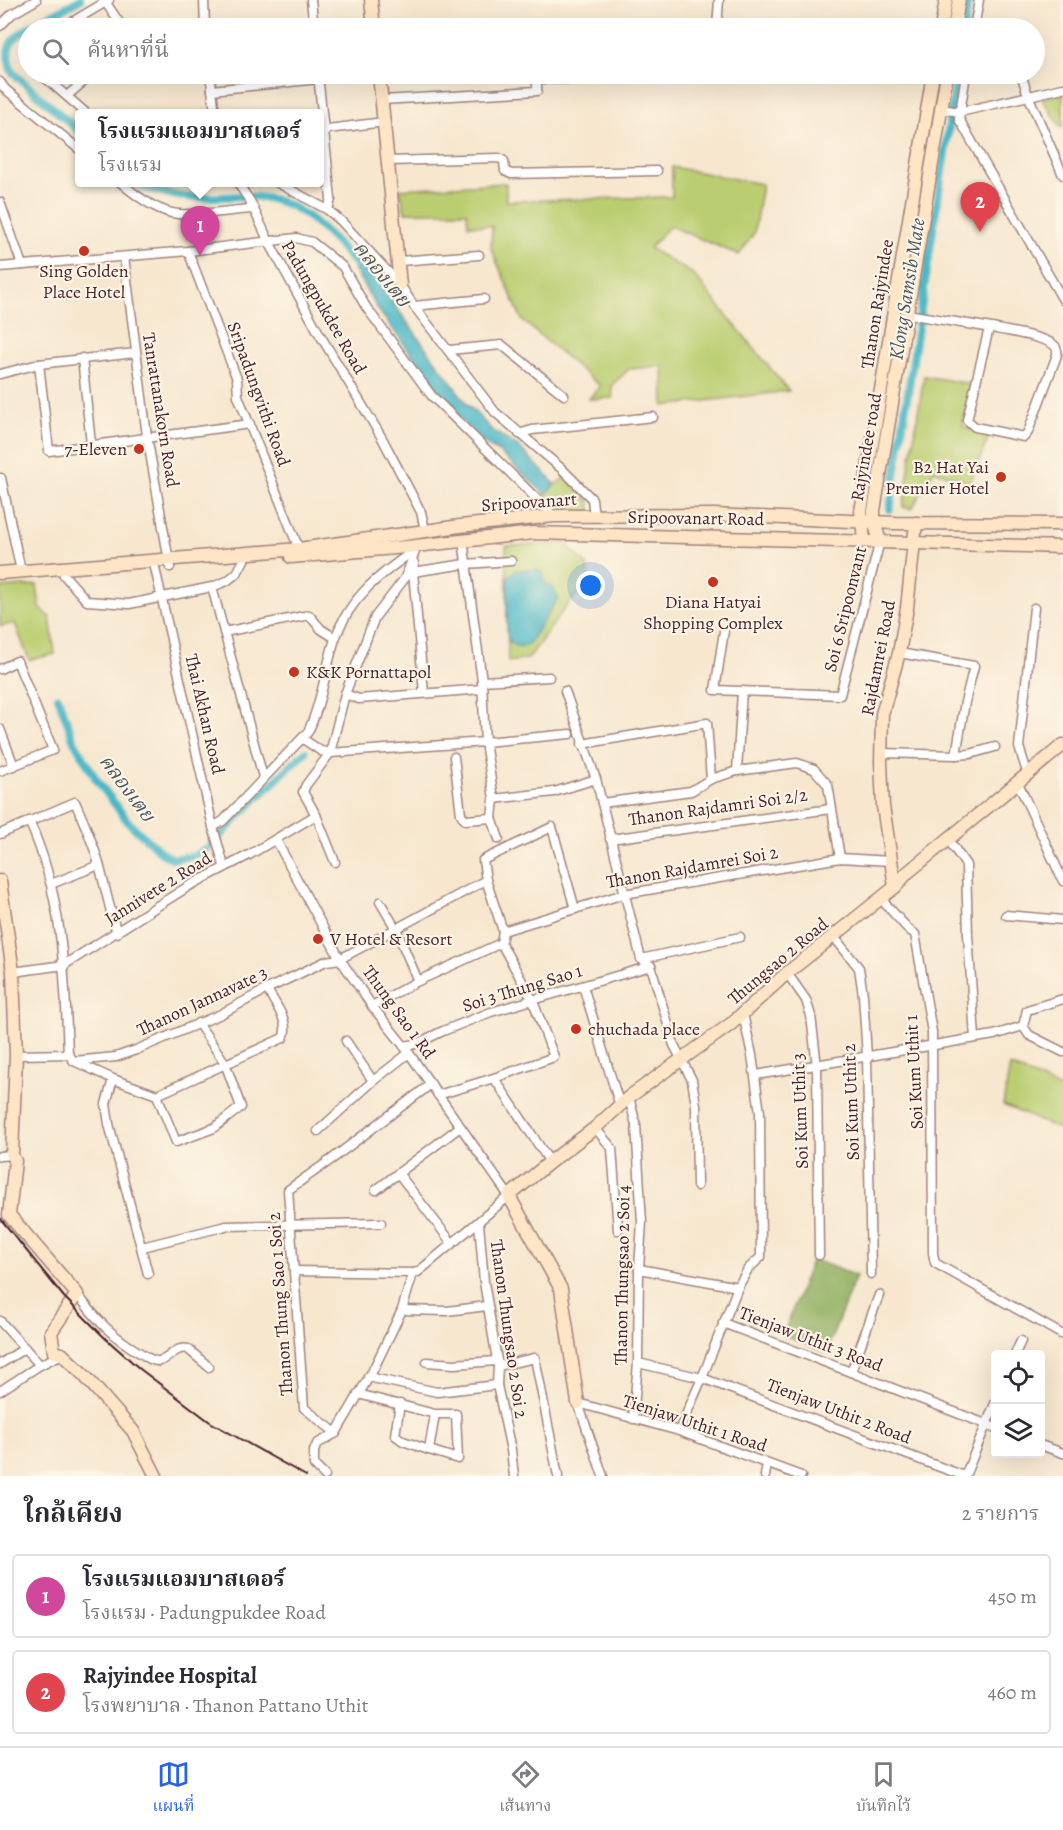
<!DOCTYPE html>
<html lang="th">
<head>
<meta charset="utf-8">
<style>
  body { margin:0; font-family:Alegreya,"Noto Serif Thai",serif; background:#f2f2f3; color:#2b2b33 }
  .controls { position:absolute; right:18px; bottom:18px; display:grid; overflow:hidden; border-radius:6px; box-shadow:0 6px 24px #0002 }
  .controls button { width:54px; height:54px; display:grid; place-items:center; padding:0; border:0; border-bottom:2px solid #e1e1e2; background:#fff; color:#2b2b33; font:30px sans-serif }
  .you { position:absolute; left:591px; top:586px; width:21px; height:21px; margin:-15px; border:4px solid #fff; border-radius:50%; background:#1a73e8; box-shadow:0 0 0 9px #1a73e833 }
  .badge { display:grid; place-items:center; width:39px; height:39px; border-radius:50%; background:#2563eb; color:#fff; font-size:20px; font-weight:700 }
  .pin { position:absolute; translate:-50% -50px; filter:drop-shadow(0 2px 3px #0008) }
  .pin::after { content:''; position:absolute; top:32px; width:21px; height:18px; background:inherit; clip-path:polygon(0 0,100% 0,50% 100%) }
  .popup { position:absolute; left:75px; top:109px; width:249px; height:78px; box-sizing:border-box; display:grid; place-content:center; border-radius:6px; background:#fff; filter:drop-shadow(0 2px 4px #0005); font-size:20px; white-space:nowrap; color:#7c7c81 }
  .popup b { font-size:22px; color:#2b2b33 }
  .popup::after { content:''; position:absolute; left:50%; top:100%; margin-left:-12px; border:12px solid transparent; border-top-color:#fff }
  .list { margin:0; padding:0; list-style:none }
  h2 { display:flex; justify-content:space-between; align-items:center; height:78px; margin:0; padding:0 24px; font-size:26px }
  h2 small { font-size:20px; font-weight:400; color:#7c7c81 }
  .list li { display:grid; grid-template-columns:39px 1fr auto; gap:18px; align-items:center; box-sizing:border-box; height:84px; margin:0 12px 12px; padding:0 12px; border:2px solid #e1e1e2; border-radius:6px }
  .list b { display:block; font-size:22px; white-space:nowrap }
  .list p { margin:0; font-size:20px; white-space:nowrap; color:#7c7c81 }
  .list em { font-size:20px; font-style:normal; color:#7c7c81 }
  .icon { flex:none; width:33px; height:33px; fill:none; stroke:currentColor; stroke-width:2; stroke-linecap:round; stroke-linejoin:round }
  .map { position:relative; flex:none; width:1063px; height:1476px; overflow:hidden }
  .search { position:absolute; background:#fff; box-shadow:0 6px 24px #0002; left:18px; right:18px; top:18px; height:66px; display:flex; align-items:center; gap:15px; box-sizing:border-box; padding:0 21px; border-radius:33px; color:#7c7c81; font-size:22px }
  .sheet { height:270px; background:#fff }
  nav { display:flex; justify-content:space-around; align-items:center; box-sizing:border-box; height:84px; border-top:2px solid #e1e1e2; background:#fff; font-size:16px; color:#7c7c81 }
  nav a { display:grid; justify-items:center; gap:3px }
  nav .on { color:#2563eb }
  .map>svg:first-child { display:block }
  .green { fill:#bace71; stroke:#82764e; stroke-width:1.5 }
  .forest { fill:#93b163; stroke:#6e6847; stroke-width:1.5 }
  .water { fill:#4bb8c7; stroke:#4a6c79; stroke-width:1.5 }
  .lines { fill:none; stroke-linecap:round; stroke-linejoin:round }
  .canal { stroke:#4bb8c7; stroke-width:8 }
  .street-casing { stroke:#a0837d; stroke-width:11 }
  .secondary-casing { stroke:#a0837d; stroke-width:15 }
  .street { stroke:#fff; stroke-width:8 }
  .secondary { stroke:#fde5c5; stroke-width:12 }
  .rail { stroke:#4a1f2b; stroke-width:2 }
  .poi-dot { fill:#c8321e; stroke:#fcf5e5; stroke-width:2 }
  .labels { text-anchor:middle; dominant-baseline:central; stroke-width:4.5; stroke-linejoin:round; paint-order:stroke }
  .poi-label { font-size:18px; fill:#4a1f2b; stroke:#fcf5e5; text-anchor:start }
  .street-label { font-size:18px; fill:#4a1f2b; stroke:#fcf5e5 }
  .water-label { font-size:20px; font-style:italic; fill:#4a5562; stroke:#fcf5e5 }
</style>
</head>
<body>
<div class="map">
<svg width="1063" height="1476" viewBox="0 0 1063 1476">
  <rect width="100%" height="100%" fill="#fcf5e5"/>
  <filter id="ink" filterUnits="userSpaceOnUse"><feTurbulence type="fractalNoise" baseFrequency=".0167" numOctaves="2"/><feDisplacementMap in="SourceGraphic" scale="12" xChannelSelector="R" yChannelSelector="G"/><feConvolveMatrix kernelMatrix="1 2 1 2 8 2 1 2 1" color-interpolation-filters="sRGB"/></filter>
  <filter id="wash" filterUnits="userSpaceOnUse"><feTurbulence type="fractalNoise" baseFrequency=".008" numOctaves="4" result="noise"/><feDisplacementMap in="SourceGraphic" scale="24" xChannelSelector="R" yChannelSelector="G"/><feGaussianBlur stdDeviation="1.35" result="paint"/><feColorMatrix in="noise" values="0 0 0 0 0 0 0 0 0 0 0 0 0 0 0 0 0 1.4 0 .05"/><feComposite in="paint" operator="in"/></filter>
  <g filter="url(#wash)">
    <rect width="100%" height="100%" fill="#f7e7cf"/>
    <g class="green">
      <path d="M 1063,93 L 1063,126 L 1061,127 L 1042,99 Z"/>
      <path d="M 672,167 L 762,184 L 754,233 L 739,255 L 670,226 L 649,248 L 693,274 L 789,391 L 664,406 L 663,366 L 629,369 L 612,385 L 613,398 L 589,399 L 600,386 L 522,320 L 491,248 L 492,226 L 468,225 L 467,212 L 405,212 L 400,189 L 506,183 L 506,201 L 672,197 Z"/>
      <path d="M 924,376 L 971,384 L 963,426 L 989,436 L 970,483 L 934,470 L 912,509 L 903,507 Z"/>
      <path d="M 565,477 L 589,500 L 592,514 L 554,516 L 540,497 Z"/>
      <path d="M 565,543 L 587,565 L 589,581 L 564,609 L 528,659 L 508,662 L 506,546 Z"/>
      <path d="M 37,585 L 40,608 L 50,617 L 55,654 L 29,660 L 15,623 L 0,626 L 0,588 Z"/>
      <path d="M 1010,1066 L 1063,1090 L 1063,1131 L 1003,1105 Z"/>
    </g>
    <path class="forest" d="M 812,1259 L 856,1276 L 826,1352 L 783,1335 Z"/>
    <g class="water">
      <path d="M 356,257 L 382,288 L 467,404 L 493,431 L 520,448 L 555,484 L 546,495 L 499,452 L 488,446 L 464,424 L 377,308 L 350,262 Z"/>
      <path d="M 516,570 L 537,570 L 543,573 L 545,583 L 554,589 L 558,598 L 528,645 C 520,648 510,647 508,637 C 505,627 508,589 508,577 Z"/>
    </g>
    <g class="lines">
      <g class="canal">
        <path d="M 80,0 C 64,9 16,30 10,45 C 6,54 9,64 12,72 L 80,132"/>
        <path d="M 964,28 L 968,0"/>
        <path d="M 137,182 L 142,187 C 156,190 172,196 187,197 C 224,200 256,189 291,206 C 318,220 339,246 359,268"/>
        <path d="M 890,509 L 957,74"/>
        <path d="M 58,697 L 74,741 L 96,779 L 129,823 L 163,854 L 174,859 L 193,856 L 211,846 L 238,817 L 305,752"/>
      </g>
    </g>
  </g>
  <g filter="url(#ink)">
    <g class="lines">
      <g class="street-casing">
        <g id="street">
          <path d="M 204,0 L 205,28"/>
          <path d="M 311,0 L 314,28"/>
          <path d="M 106,3 L 123,28"/>
          <path d="M 0,26 L 12,14 L 36,0"/>
          <path d="M 62,28 L 109,0"/>
          <path d="M 717,28 L 719,0"/>
          <path d="M 974,28 L 979,0"/>
          <path d="M 41,74 L 86,113"/>
          <path d="M 210,74 L 215,113"/>
          <path d="M 318,74 L 331,199 L 328,210"/>
          <path d="M 966,74 L 959,119 L 1063,300"/>
          <path d="M 1021,74 L 1028,95 L 1063,175"/>
          <path d="M 0,82 L 5,89 L 80,150"/>
          <path d="M 212,90 L 319,79"/>
          <path d="M 67,96 L 92,74"/>
          <path d="M 382,100 L 537,91 L 537,79 L 587,80"/>
          <path d="M 941,109 L 960,112 L 1063,88"/>
          <path d="M 320,130 L 384,122"/>
          <path d="M 388,161 L 499,158 L 504,161 L 505,171 L 511,174 L 657,171"/>
          <path d="M 120,182 C 135,195 158,212 178,214 C 200,216 231,210 254,209"/>
          <path d="M 237,182 L 250,201 L 269,242 L 320,335 L 382,438 L 421,512 L 425,530"/>
          <path d="M 276,182 L 328,210 L 341,221 L 400,285 L 414,306 L 495,412 L 562,469 L 592,499 L 594,516"/>
          <path d="M 0,202 L 22,265"/>
          <path d="M 188,251 L 237,379 L 238,396 L 299,549"/>
          <path d="M 124,257 L 147,436 L 170,567"/>
          <path d="M 399,261 L 479,255"/>
          <path d="M 0,267 L 188,251 L 296,238 L 312,242 L 343,267 L 366,307 L 431,395 L 554,516"/>
          <path d="M 414,306 L 484,299"/>
          <path d="M 907,314 L 980,326 L 997,329 C 1010,332 1047,337 1055,346 C 1058,350 1057,351 1057,355 L 1028,432 L 1024,437 L 975,427 L 967,420 L 989,328"/>
          <path d="M 449,350 L 502,345 L 564,395"/>
          <path d="M 82,358 L 91,444"/>
          <path d="M 39,364 L 49,451 L 250,424"/>
          <path d="M 0,374 L 39,364 L 135,353"/>
          <path d="M 519,434 L 532,430 L 653,417"/>
          <path d="M 1,478 L 21,571"/>
          <path d="M 463,540 L 482,681 L 485,742 L 570,734"/>
          <path d="M 414,563 L 413,572 L 424,693"/>
          <path d="M 155,568 L 213,827 L 224,866"/>
          <path d="M 413,572 L 465,564 L 511,561"/>
          <path d="M 64,575 L 87,601 L 129,604 L 212,587 L 227,581 L 237,573 L 244,560"/>
          <path d="M 212,587 L 263,777"/>
          <path d="M 724,631 L 715,690 L 840,695 L 880,541"/>
          <path d="M 224,632 L 309,615 L 321,629 L 335,638"/>
          <path d="M 899,653 L 974,666 L 965,702 L 956,755"/>
          <path d="M 0,669 L 17,661 L 53,750 L 0,771"/>
          <path d="M 482,681 L 549,677"/>
          <path d="M 565,691 L 596,779 L 641,959 L 651,966 L 674,1045 L 692,1080 L 696,1105 L 697,1186"/>
          <path d="M 345,694 L 359,699 L 482,689"/>
          <path d="M 0,729 L 14,766"/>
          <path d="M 303,739 L 321,751 L 330,753 L 485,742 L 494,799 L 554,792 L 596,779"/>
          <path d="M 582,744 L 707,723 L 711,779"/>
          <path d="M 881,753 L 956,755 L 970,754 L 995,747"/>
          <path d="M 454,757 L 461,814 L 465,820 L 492,818"/>
          <path d="M 737,771 L 742,691"/>
          <path d="M 1028,775 L 1019,747 L 1034,608"/>
          <path d="M 1018,783 L 1063,881"/>
          <path d="M 494,799 L 492,818 L 499,839"/>
          <path d="M 602,803 L 691,791 L 711,779 L 737,771 L 797,763 L 814,769 L 828,785 L 840,858"/>
          <path d="M 29,821 C 63,895 65,975 68,1054"/>
          <path d="M 213,827 L 223,821 L 308,732 C 322,702 325,670 335,639 C 350,596 381,574 416,549"/>
          <path d="M 0,834 L 75,802 C 84,822 93,843 99,864 C 105,887 110,910 117,933"/>
          <path d="M 610,839 L 831,809"/>
          <path d="M 948,839 L 966,865 L 968,935 L 975,1038"/>
          <path d="M 276,840 L 340,959 L 372,1006 L 404,1046 L 509,1196 L 418,1272 L 413,1273 L 402,1310 L 373,1370 L 336,1433"/>
          <path d="M 335,862 L 316,815 L 303,792 L 306,785 L 330,753 L 345,694 L 375,617 L 405,578 L 416,549"/>
          <path d="M 51,884 L 99,865"/>
          <path d="M 881,899 L 909,930 L 915,934 L 932,1032 L 933,1253 L 935,1263 L 1063,1335"/>
          <path d="M 380,902 L 396,929 L 418,981"/>
          <path d="M 1006,915 L 1063,920"/>
          <path d="M 503,931 L 624,894 L 840,858 L 891,861"/>
          <path d="M 834,937 L 859,968 L 863,995 L 867,1056 L 871,1274"/>
          <path d="M 641,959 L 740,937"/>
          <path d="M 13,972 L 64,965 L 189,886 L 249,855 L 316,815"/>
          <path d="M 787,973 L 806,1000 L 811,1016 L 817,1066 L 819,1255"/>
          <path d="M 583,986 L 620,1106"/>
          <path d="M 372,1006 L 418,981 L 501,943"/>
          <path d="M 1023,1026 L 1027,1010 L 1063,999"/>
          <path d="M 1023,1026 L 1029,1035 L 1063,1052"/>
          <path d="M 346,1041 L 373,1081"/>
          <path d="M 404,1046 L 416,1044 L 443,1031 L 491,1012 L 651,966"/>
          <path d="M 16,1055 L 68,1054 L 74,1061 L 116,1057 L 136,1050 L 221,1014 L 267,989 L 326,961 L 340,959 L 486,880"/>
          <path d="M 74,1061 L 113,1079 L 157,1095 L 283,1038 C 291,1022 274,1003 267,989"/>
          <path d="M 756,1075 L 994,1035 L 1023,1026"/>
          <path d="M 494,1078 L 550,1162"/>
          <path d="M 113,1079 L 106,1104 L 109,1124 L 148,1274"/>
          <path d="M 157,1095 L 176,1142 L 214,1128 L 241,1107 L 225,1063 L 198,1023"/>
          <path d="M 438,1095 L 494,1078 L 554,1057 L 533,1001 L 501,943 L 503,931 L 486,880 L 483,860 L 552,827 L 575,909"/>
          <path d="M 629,1097 L 636,1125 L 642,1222 L 639,1269 L 638,1363 L 633,1419"/>
          <path d="M 595,1128 L 612,1148 L 618,1230"/>
          <path d="M 318,1131 L 373,1081 L 409,1053"/>
          <path d="M 0,1156 L 12,1155"/>
          <path d="M 398,1173 L 452,1243"/>
          <path d="M 376,1190 L 460,1127"/>
          <path d="M 479,1223 L 484,1282 L 498,1366 L 497,1385 L 511,1450 L 514,1476"/>
          <path d="M 142,1247 L 226,1226 L 381,1223"/>
          <path d="M 639,1269 L 738,1287"/>
          <path d="M 295,1271 L 413,1273"/>
          <path d="M 77,1294 C 99,1322 111,1336 142,1354 C 147,1357 153,1362 159,1361 C 171,1359 174,1346 188,1349 L 209,1367"/>
          <path d="M 402,1310 L 447,1311 L 487,1306"/>
          <path d="M 0,1321 L 40,1365"/>
          <path d="M 723,1323 L 996,1428"/>
          <path d="M 1015,1354 L 1021,1341"/>
          <path d="M 427,1362 L 454,1364 L 496,1361"/>
          <path d="M 638,1363 L 702,1378 L 964,1476"/>
          <path d="M 0,1364 L 25,1348"/>
          <path d="M 498,1366 L 535,1358 L 558,1476"/>
          <path d="M 851,1372 L 879,1295"/>
          <path d="M 368,1377 L 437,1392 L 497,1385"/>
          <path d="M 0,1391 L 40,1365 L 62,1354"/>
          <path d="M 358,1394 L 435,1414 L 456,1414 L 458,1459 L 429,1450 L 435,1414"/>
          <path d="M 578,1403 L 679,1431 L 801,1476"/>
          <path d="M 578,1403 L 603,1476"/>
          <path d="M 400,1404 L 395,1435 L 403,1441 L 429,1450"/>
          <path d="M 679,1431 L 702,1378 L 738,1287 L 748,1269 L 761,1257 L 760,1113 L 752,1055 L 743,1014"/>
          <path d="M 336,1433 L 304,1408 L 288,1190 L 332,1159 L 431,1084"/>
          <path d="M 1040,1445 L 1063,1453"/>
          <path d="M 325,1476 L 314,1465 L 314,1451 L 317,1444 L 336,1433"/>
          <path d="M 765,1476 L 767,1464"/>
          <path d="M 965,1476 L 996,1401"/>
        </g>
      </g>
      <g class="secondary-casing">
        <g id="secondary">
          <path d="M 371,0 L 374,28"/>
          <path d="M 941,28 L 946,0"/>
          <path d="M 954,28 L 959,0"/>
          <path d="M 379,74 L 400,285"/>
          <path d="M 864,540 L 861,511 L 933,74"/>
          <path d="M 880,541 L 874,522 L 874,511 L 947,74"/>
          <path d="M 291,557 L 406,547 L 534,533 L 1063,547"/>
          <path d="M 0,573 L 299,549 L 460,526 L 554,516 L 713,515 L 895,523 L 1063,524"/>
          <path d="M 0,881 L 13,972 L 16,1055 L 12,1155 L 15,1161 L 9,1215 L 77,1294 L 51,1332 L 54,1352 L 62,1354 L 84,1375 L 133,1431 L 156,1476"/>
          <path d="M 895,887 L 883,806 L 881,762 L 882,714 L 899,653 L 907,608 L 916,523"/>
          <path d="M 578,1403 L 561,1289 L 509,1196 L 550,1162 L 595,1128 L 629,1097 L 731,1024 L 787,973 L 895,887 L 907,873 L 1063,745"/>
        </g>
      </g>
      <use href="#street" class="street"/>
      <use href="#secondary" class="secondary"/>
      <path class="rail" d="M 0,1218 L 64,1297 L 104,1337 L 140,1369 L 210,1422 L 306,1476"/>
    </g>
  </g>
  <g class="poi-dot">
    <circle cx="84" cy="251" r="6"/>
    <circle cx="139" cy="449" r="6"/>
    <circle cx="1001" cy="477" r="6"/>
    <circle cx="713" cy="582" r="6"/>
    <circle cx="294" cy="672" r="6"/>
    <circle cx="318" cy="939" r="6"/>
    <circle cx="576" cy="1029" r="6"/>
  </g>
  <g class="labels">
    <g class="poi-label">
      <text x="84" y="271" text-anchor="middle">Sing Golden<tspan x="84" dy="21">Place Hotel</tspan></text>
      <text x="127" y="449" text-anchor="end">7-Eleven</text>
      <text x="989" y="467" text-anchor="end">B2 Hat Yai<tspan x="989" dy="21">Premier Hotel</tspan></text>
      <text x="713" y="602" text-anchor="middle">Diana Hatyai<tspan x="713" dy="21">Shopping Complex</tspan></text>
      <text x="306" y="672">K&amp;K Pornattapol</text>
      <text x="330" y="939">V Hotel &amp; Resort</text>
      <text x="588" y="1029">chuchada place</text>
    </g>
    <g class="street-label">
      <text transform="translate(877 304) rotate(-81)">Thanon Rajyindee</text>
      <text transform="translate(324 307) rotate(60)">Padungpukdee Road</text>
      <text transform="translate(259 394) rotate(70)">Sripadungvithi Road</text>
      <text transform="translate(161 410) rotate(81)">Tanrattanakorn Road</text>
      <text transform="translate(866 447) rotate(-80)">Rajyindee road</text>
      <text transform="translate(529 502) rotate(-4)">Sripoovanart</text>
      <text transform="translate(696 518) rotate(1)">Sripoovanart Road</text>
      <text transform="translate(845 609) rotate(-76)">Soi 6 Sripoonvant</text>
      <text transform="translate(878 658) rotate(-79)">Rajdamrei Road</text>
      <text transform="translate(205 714) rotate(77)">Thai Akhan Road</text>
      <text transform="translate(718 807) rotate(-8)">Thanon Rajdamri Soi 2/2</text>
      <text transform="translate(692 867) rotate(-10)">Thanon Rajdamrei Soi 2</text>
      <text transform="translate(158 888) rotate(-32)">Jannivete 2 Road</text>
      <text transform="translate(778 961) rotate(-40)">Thungsao 2 Road</text>
      <text transform="translate(522 988) rotate(-17)">Soi 3 Thung Sao 1</text>
      <text transform="translate(202 1001) rotate(-25)">Thanon Jannavate 3</text>
      <text transform="translate(399 1012) rotate(54)">Thung Sao 1 Rd</text>
      <text transform="translate(914 1072) rotate(-93)">Soi Kum Uthit 1</text>
      <text transform="translate(851 1102) rotate(-92)">Soi Kum Uthit 2</text>
      <text transform="translate(800 1111) rotate(-92)">Soi Kum Uthit 3</text>
      <text transform="translate(622 1275) rotate(-89)">Thanon Thungsao 2 Soi 4</text>
      <text transform="translate(280 1304) rotate(-94)">Thanon Thung Sao 1 Soi 2</text>
      <text transform="translate(509 1329) rotate(82)">Thanon Thungsao 2 Soi 2</text>
      <text transform="translate(811 1339) rotate(21)">Tienjaw Uthit 3 Road</text>
      <text transform="translate(839 1411) rotate(21)">Tienjaw Uthit 2 Road</text>
      <text transform="translate(695 1423) rotate(18)">Tienjaw Uthit 1 Road</text>
    </g>
    <g class="water-label">
      <text transform="translate(382 274) rotate(51)">คลองเตย</text>
      <text transform="translate(907 289) rotate(-81)">Klong Samsib Mate</text>
      <text transform="translate(127 788) rotate(53)">คลองเตย</text>
    </g>
  </g>
</svg>
<div class="controls">
<button><svg class="icon" aria-label="locate" viewBox="0 0 24 24"><circle cx="12" cy="12" r="6"/><path d="M12 2v4M12 18v4M2 12h4M18 12h4"/></svg></button>
<button><svg class="icon" aria-label="layers" viewBox="0 0 24 24"><path d="M12 4l9 5-9 5-9-5zM3 14l9 5 9-5"/></svg></button>
</div>
<div class="you"></div>
<div class="pin badge" style="left:200px;top:256px;background:#d1479c">1</div>
<div class="popup"><b>โรงแรมแอมบาสเดอร์</b>โรงแรม</div>
<div class="pin badge" style="left:980px;top:232px;background:#e0444e">2</div>
<div class="search"><svg class="icon" aria-label="search" viewBox="0 0 24 24"><circle cx="10" cy="10" r="6"/><path d="M15 15l6 6"/></svg>ค้นหาที่นี่</div>
</div>
<section class="sheet">
<h2>ใกล้เคียง<small>2 รายการ</small></h2>
<ul class="list">
<li><span class="badge" style="background:#d1479c">1</span><div><b>โรงแรมแอมบาสเดอร์</b><p>โรงแรม · Padungpukdee Road</p></div><em>450 m</em></li>
<li><span class="badge" style="background:#e0444e">2</span><div><b>Rajyindee Hospital</b><p>โรงพยาบาล · Thanon Pattano Uthit</p></div><em>460 m</em></li>
</ul>
</section>
<nav>
<a class="on"><svg class="icon" aria-label="map" viewBox="0 0 24 24"><path d="M3 6l6-2 6 2 6-2v14l-6 2-6-2-6 2zM9 4v14M15 6v14"/></svg>แผนที่</a>
<a><svg class="icon" aria-label="directions" viewBox="0 0 24 24"><path d="M12 3l9 9-9 9-9-9zM9 14v-3h6M13 9l2 2-2 2"/></svg>เส้นทาง</a>
<a><svg class="icon" aria-label="saved" viewBox="0 0 24 24"><path d="M7 4h10v16l-5-4-5 4z"/></svg>บันทึกไว้</a>
</nav>
</body>
</html>
